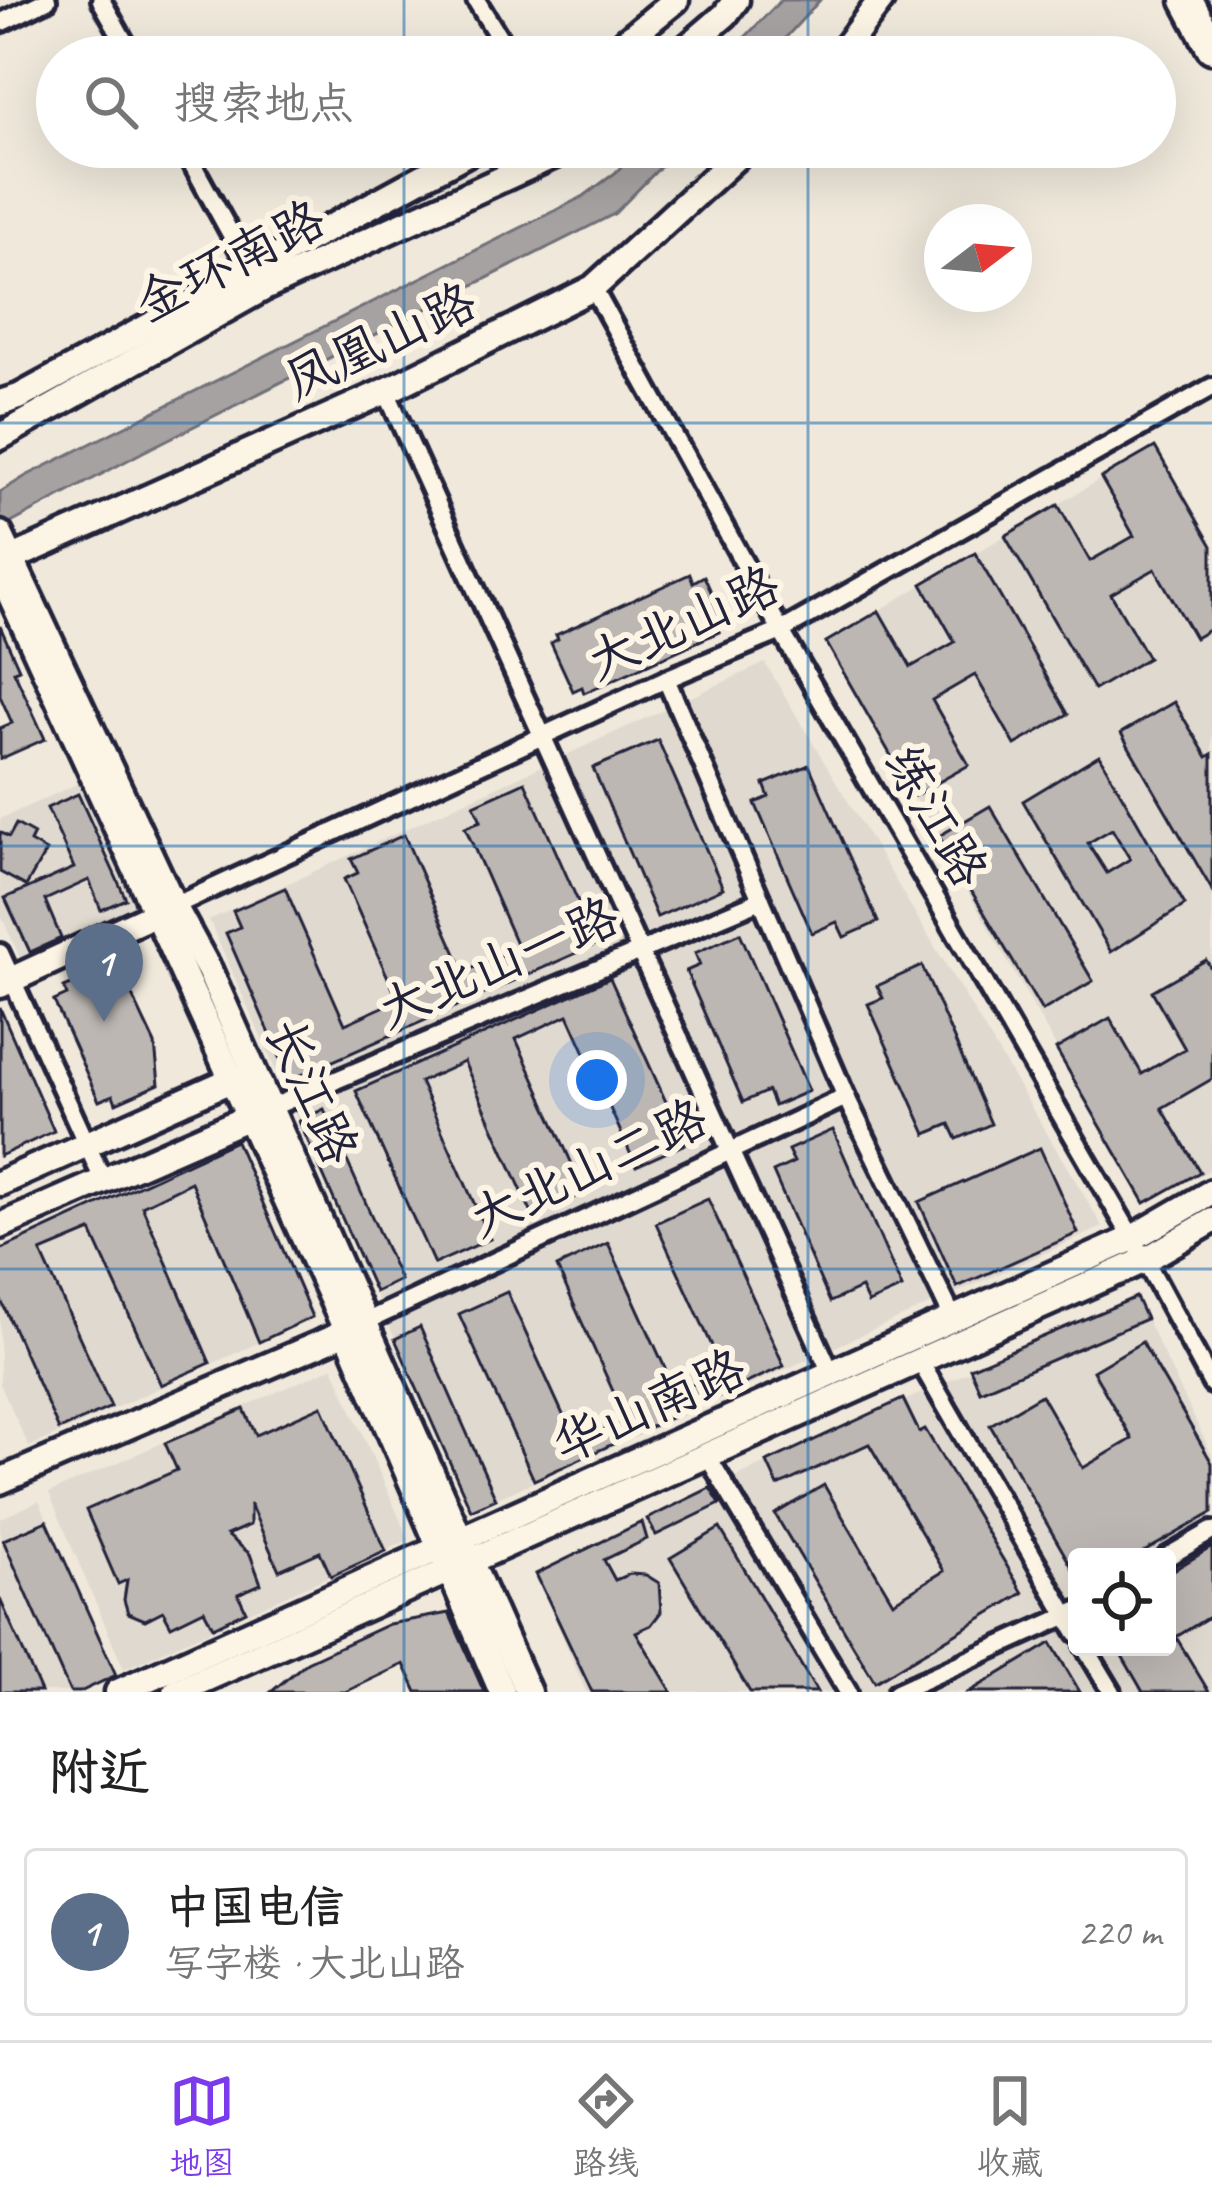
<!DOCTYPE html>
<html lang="zh">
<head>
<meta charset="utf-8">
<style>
  body { margin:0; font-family:Caveat,"LXGW WenKai TC",sans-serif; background:#f2f2f2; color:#222 }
  .controls { position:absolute; right:36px; bottom:36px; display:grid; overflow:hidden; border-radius:12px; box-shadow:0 12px 48px #0002 }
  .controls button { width:108px; height:108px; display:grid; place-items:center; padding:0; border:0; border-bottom:3px solid #e0e0e0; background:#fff; color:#222; font:60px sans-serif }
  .compass { position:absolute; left:924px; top:204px; width:108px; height:108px; border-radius:50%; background:#fff; box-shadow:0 12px 48px #0002; rotate:74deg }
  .you { position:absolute; left:597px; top:1080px; width:42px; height:42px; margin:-30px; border:9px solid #fff; border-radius:50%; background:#1a73e8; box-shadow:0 0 0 18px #1a73e833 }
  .badge { display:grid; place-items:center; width:78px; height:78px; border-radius:50%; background:#7c3aed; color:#fff; font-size:39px; font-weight:700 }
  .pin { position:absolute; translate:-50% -99px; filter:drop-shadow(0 3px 6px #0008) }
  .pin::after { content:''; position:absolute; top:63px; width:42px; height:36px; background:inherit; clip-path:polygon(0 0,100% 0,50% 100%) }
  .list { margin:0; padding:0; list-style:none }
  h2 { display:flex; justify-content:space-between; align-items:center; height:156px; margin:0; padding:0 48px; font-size:51px }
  h2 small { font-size:39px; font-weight:400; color:#767676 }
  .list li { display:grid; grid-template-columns:78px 1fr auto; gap:36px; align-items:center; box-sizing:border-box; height:168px; margin:0 24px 24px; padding:0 24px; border:3px solid #e0e0e0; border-radius:12px }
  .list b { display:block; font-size:45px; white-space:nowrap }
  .list p { margin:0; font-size:39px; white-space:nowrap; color:#767676 }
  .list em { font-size:39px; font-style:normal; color:#767676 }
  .icon { flex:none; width:66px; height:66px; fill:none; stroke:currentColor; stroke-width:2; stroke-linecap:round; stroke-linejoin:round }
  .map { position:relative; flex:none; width:1212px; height:1692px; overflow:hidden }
  .search { position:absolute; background:#fff; box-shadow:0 12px 48px #0002; left:36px; right:36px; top:36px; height:132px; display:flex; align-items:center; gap:30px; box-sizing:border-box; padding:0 42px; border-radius:66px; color:#767676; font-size:45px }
  .sheet { height:348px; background:#fff }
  nav { display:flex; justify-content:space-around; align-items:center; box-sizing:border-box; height:168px; border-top:3px solid #e0e0e0; background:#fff; font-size:33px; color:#767676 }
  nav a { display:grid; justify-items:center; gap:6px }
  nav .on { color:#7c3aed }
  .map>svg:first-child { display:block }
  .built { fill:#e0d9cf; fill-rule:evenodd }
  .water { fill:#a6a2a2; stroke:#716f79; stroke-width:3 }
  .building { fill:#bcb7b3; stroke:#22223b; stroke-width:3; fill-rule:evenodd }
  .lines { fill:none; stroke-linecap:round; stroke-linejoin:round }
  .street-casing { stroke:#22223b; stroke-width:26 }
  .secondary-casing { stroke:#22223b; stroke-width:33 }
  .highway-casing { stroke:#22223b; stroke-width:39 }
  .street { stroke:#fcf5e5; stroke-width:16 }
  .secondary { stroke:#fcf5e5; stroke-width:24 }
  .highway { stroke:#fcf5e5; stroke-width:30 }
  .grid { fill:none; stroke:#1f6fb2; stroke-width:3; stroke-opacity:0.55 }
  .labels { text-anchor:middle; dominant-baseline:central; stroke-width:12; stroke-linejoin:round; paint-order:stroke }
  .street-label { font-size:51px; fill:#22223b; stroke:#fcf5e5 }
</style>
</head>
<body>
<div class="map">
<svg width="1212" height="1692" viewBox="0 0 1212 1692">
  <rect width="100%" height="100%" fill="#efe8db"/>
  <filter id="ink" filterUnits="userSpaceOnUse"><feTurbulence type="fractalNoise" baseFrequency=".00833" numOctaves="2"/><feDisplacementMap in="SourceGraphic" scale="24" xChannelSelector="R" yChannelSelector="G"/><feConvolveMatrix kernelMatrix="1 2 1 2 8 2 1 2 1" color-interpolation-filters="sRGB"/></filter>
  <g filter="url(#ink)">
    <g class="built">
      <path d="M 1155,447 L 1212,546 L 1212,1169 L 1145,1203 L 826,642 Z"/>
      <path d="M 765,663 L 1103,1227 L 471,1510 L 209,920 Z"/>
      <path d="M 79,783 L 138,911 L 23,964 L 0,913 L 0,819 Z"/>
      <path d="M 235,1140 L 315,1317 L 29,1447 L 0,1384 L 0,1247 Z"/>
      <path d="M 1136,1297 L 1212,1455 L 1212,1692 L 586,1692 L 536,1574 L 710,1488 ZM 1077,1557 L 1167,1557 L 1167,1647 L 1077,1647 Z"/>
      <path d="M 333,1367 L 409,1540 L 124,1669 L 49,1493 Z"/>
      <path d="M 39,1501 L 116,1676 L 80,1692 L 0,1692 L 0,1519 Z"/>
    </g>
    <g class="water">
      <path d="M 781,0 L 820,0 L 768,57 L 726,57 Z"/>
      <path d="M 640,147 L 680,147 L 614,214 L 141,453 L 0,529 L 0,492 L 26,476 L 584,196 L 615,173 Z"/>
    </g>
    <g class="building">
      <path d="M 1155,447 L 1212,546 L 1212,628 L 1195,638 L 1155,569 L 1111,594 L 1148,658 L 1094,690 L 1005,536 L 1058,505 L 1090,561 L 1134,536 L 1101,478 Z"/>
      <path d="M 975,553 L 1068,714 L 1015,745 L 975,675 L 932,700 L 969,765 L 914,796 L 826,642 L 879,611 L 911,667 L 955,642 L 922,584 Z"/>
      <path d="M 690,574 L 693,582 L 704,576 L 725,623 L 717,627 L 719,632 L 584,693 L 582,687 L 573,691 L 551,643 L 558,639 L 556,635 Z"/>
      <path d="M 0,626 L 19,669 L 14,671 L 45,739 L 0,759 L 0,728 L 12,723 L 0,696 Z"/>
      <path d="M 1174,702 L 1207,757 L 1212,754 L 1212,890 L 1121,733 Z"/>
      <path d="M 658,740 L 723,888 L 657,917 L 593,768 Z"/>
      <path d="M 1099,755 L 1185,905 L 1111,952 L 1023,801 ZM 1112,829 L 1130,859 L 1107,873 L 1088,843 Z"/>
      <path d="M 809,765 L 878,922 L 844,937 L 837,922 L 812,933 L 755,803 L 769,797 L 764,784 Z"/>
      <path d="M 525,782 L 597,944 L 290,1080 L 226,933 L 240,927 L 233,911 L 285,888 L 345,1024 L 398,1000 L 344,879 L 358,873 L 351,859 L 404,835 L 464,972 L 518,948 L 465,827 L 481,821 L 474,805 Z"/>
      <path d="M 78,794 L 126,899 L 101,910 L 89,880 L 45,900 L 61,938 L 30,952 L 5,898 L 74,868 L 47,808 Z"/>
      <path d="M 990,806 L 1093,981 L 1042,1011 L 939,836 Z"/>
      <path d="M 16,824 L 34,834 L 30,842 L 46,851 L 26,886 L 0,872 L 0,832 L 9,837 Z"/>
      <path d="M 740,933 L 809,1091 L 774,1106 L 768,1091 L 743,1102 L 686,971 L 700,965 L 695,953 Z"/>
      <path d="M 1206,960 L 1212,970 L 1212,1079 L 1162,1108 L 1200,1172 L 1145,1203 L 1056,1049 L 1110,1018 L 1142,1074 L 1185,1049 L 1152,991 Z"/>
      <path d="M 922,966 L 991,1124 L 957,1139 L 950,1124 L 926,1134 L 868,1004 L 883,998 L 877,986 Z"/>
      <path d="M 106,970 L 133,997 L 155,1044 L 159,1084 L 116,1103 L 113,1095 L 99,1101 L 54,1001 L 67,995 L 64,988 Z"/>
      <path d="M 610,978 L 685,1144 L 636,1166 L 568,1015 L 516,1039 L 585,1193 L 533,1216 L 464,1062 L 420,1082 L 490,1239 L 434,1264 L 356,1091 Z"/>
      <path d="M 0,1008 L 54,1131 L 0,1156 Z"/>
      <path d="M 324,1109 L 400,1280 L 375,1292 L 299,1121 Z"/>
      <path d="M 833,1130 L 902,1288 L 868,1303 L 861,1288 L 830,1302 L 773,1172 L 794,1162 L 788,1150 Z"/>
      <path d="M 236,1141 L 312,1317 L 259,1342 L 191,1182 L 142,1206 L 210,1363 L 161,1385 L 91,1231 L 41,1252 L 111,1407 L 59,1430 L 0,1298 L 0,1250 Z"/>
      <path d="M 1040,1148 L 1078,1233 L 957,1287 L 919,1202 Z"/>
      <path d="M 708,1199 L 784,1366 L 534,1480 L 459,1314 L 507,1292 L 576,1443 L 626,1420 L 557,1267 L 608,1243 L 676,1392 L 723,1370 L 656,1223 Z"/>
      <path d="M 1136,1297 L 1146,1319 L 980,1391 L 970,1368 Z"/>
      <path d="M 420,1327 L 496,1499 L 471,1510 L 395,1339 Z"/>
      <path d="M 1142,1342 L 1212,1463 L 1212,1513 L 1135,1557 L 1077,1557 L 1077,1576 L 990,1425 L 1041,1395 L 1083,1468 L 1132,1439 L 1093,1371 Z"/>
      <path d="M 903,1399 L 919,1432 L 925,1429 L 1023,1593 L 875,1682 L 775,1514 L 824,1485 L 893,1602 L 944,1571 L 869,1444 L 778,1486 L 767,1462 Z"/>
      <path d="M 322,1406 L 386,1551 L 331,1576 L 320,1552 L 279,1570 L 250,1504 L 250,1525 L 227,1535 L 250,1554 L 261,1584 L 238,1594 L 246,1611 L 213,1627 L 204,1610 L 171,1626 L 163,1611 L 145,1620 L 128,1613 L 124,1600 L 127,1580 L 118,1584 L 86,1510 L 177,1470 L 165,1443 L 244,1409 L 256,1435 Z"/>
      <path d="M 710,1488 L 720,1504 L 656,1535 L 647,1519 Z"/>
      <path d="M 47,1521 L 116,1675 L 80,1692 L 70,1692 L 3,1540 Z"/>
      <path d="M 642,1522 L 647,1539 L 604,1560 L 615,1580 L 630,1574 L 646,1575 L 659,1583 L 661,1612 L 651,1625 L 636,1632 L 672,1692 L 592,1692 L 536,1574 Z"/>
      <path d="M 720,1528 L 817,1692 L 750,1692 L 670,1558 Z"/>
      <path d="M 1212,1547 L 1212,1615 L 1176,1637 L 1209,1692 L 1143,1692 L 1117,1647 L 1167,1647 L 1167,1574 Z"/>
      <path d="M 0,1599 L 41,1692 L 0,1692 Z"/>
      <path d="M 449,1613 L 484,1692 L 417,1692 L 404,1664 L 345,1692 L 271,1692 L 307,1662 L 389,1624 Z"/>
      <path d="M 1051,1643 L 1080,1692 L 969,1692 Z"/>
    </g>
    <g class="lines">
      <g class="street-casing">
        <g id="street">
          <path d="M 101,0 L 133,57"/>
          <path d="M 476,0 L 511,57"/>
          <path d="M 0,23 L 47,0"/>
          <path d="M 183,147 L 251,271"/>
          <path d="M 593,288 L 781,631 L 1145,1260 L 1212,1384"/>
          <path d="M 386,391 L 831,1373"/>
          <path d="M 666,679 L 846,1097 L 954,1320"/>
          <path d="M 174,906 L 666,679 L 781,631 L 1212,387"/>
          <path d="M 0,953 L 103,1180"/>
          <path d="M 270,1108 L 761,900"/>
          <path d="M 367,1321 L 846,1097"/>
          <path d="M 918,1358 L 1077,1633"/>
          <path d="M 708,1457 L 848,1692"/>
          <path d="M 1167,1557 L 1212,1531"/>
          <path d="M 1085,1647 L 1112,1692"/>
          <path d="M 897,1692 L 1077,1611"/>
        </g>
      </g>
      <g class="secondary-casing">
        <g id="secondary">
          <path d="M 606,57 L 676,0"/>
          <path d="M 676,57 L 725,15 L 736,0"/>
          <path d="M 838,57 L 881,0"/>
          <path d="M 0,403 L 19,397 L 478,147"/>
          <path d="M 0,437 L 264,288 L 572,147"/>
          <path d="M 0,534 L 174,906 L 209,970 L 528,1692"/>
          <path d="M 13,558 L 386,391 L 593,288 L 747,147"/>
          <path d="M 0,572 L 347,1332 L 502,1692"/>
          <path d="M 0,985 L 154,914"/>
          <path d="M 0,1183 L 233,1079"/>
          <path d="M 0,1226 L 249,1117"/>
          <path d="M 0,1481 L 347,1332"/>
          <path d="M 118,1692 L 1131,1239 L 1212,1192"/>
          <path d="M 176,1692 L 1145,1260 L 1212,1221"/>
        </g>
      </g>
      <g class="highway-casing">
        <path id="highway" d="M 1187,0 L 1212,47"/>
      </g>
      <use href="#street" class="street"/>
      <use href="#secondary" class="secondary"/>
      <use href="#highway" class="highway"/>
    </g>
  </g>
  <path class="grid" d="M 404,0 L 404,57M 808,0 L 808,57M 404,147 L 404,1692M 808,147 L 808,1692M 0,423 L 1212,423M 0,846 L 1212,846M 0,1269 L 1212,1269"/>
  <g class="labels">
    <g class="street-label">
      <text transform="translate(230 261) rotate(-27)">金环南路</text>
      <text transform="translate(380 341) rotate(-25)">凤凰山路</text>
      <text transform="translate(683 623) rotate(-24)">大北山路</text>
      <text transform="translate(936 816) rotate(60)">练江路</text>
      <text transform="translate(498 963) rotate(-23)">大北山一路</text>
      <text transform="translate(312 1091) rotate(66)">长江路</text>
      <text transform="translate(588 1168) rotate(-25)">大北山二路</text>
      <text transform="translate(649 1406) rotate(-24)">华山南路</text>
    </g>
  </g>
</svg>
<div class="controls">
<button><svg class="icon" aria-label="locate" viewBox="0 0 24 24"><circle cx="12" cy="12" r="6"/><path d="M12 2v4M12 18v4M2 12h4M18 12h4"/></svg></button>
</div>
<svg class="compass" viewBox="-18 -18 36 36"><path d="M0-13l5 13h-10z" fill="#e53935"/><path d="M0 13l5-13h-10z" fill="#767676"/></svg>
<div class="you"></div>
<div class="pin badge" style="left:104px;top:1022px;background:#5c6f8a">1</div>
<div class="search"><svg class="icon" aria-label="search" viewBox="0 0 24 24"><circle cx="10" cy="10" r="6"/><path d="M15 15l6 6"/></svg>搜索地点</div>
</div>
<section class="sheet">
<h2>附近<small></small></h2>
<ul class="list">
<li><span class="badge" style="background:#5c6f8a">1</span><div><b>中国电信</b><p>写字楼 · 大北山路</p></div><em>220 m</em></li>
</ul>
</section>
<nav>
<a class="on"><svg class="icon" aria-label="map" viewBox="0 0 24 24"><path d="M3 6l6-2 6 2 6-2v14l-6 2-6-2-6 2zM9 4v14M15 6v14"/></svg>地图</a>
<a><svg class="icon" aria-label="directions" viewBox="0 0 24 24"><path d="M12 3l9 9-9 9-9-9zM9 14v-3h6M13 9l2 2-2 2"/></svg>路线</a>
<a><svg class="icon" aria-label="saved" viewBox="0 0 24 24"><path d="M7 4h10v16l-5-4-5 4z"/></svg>收藏</a>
</nav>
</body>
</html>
